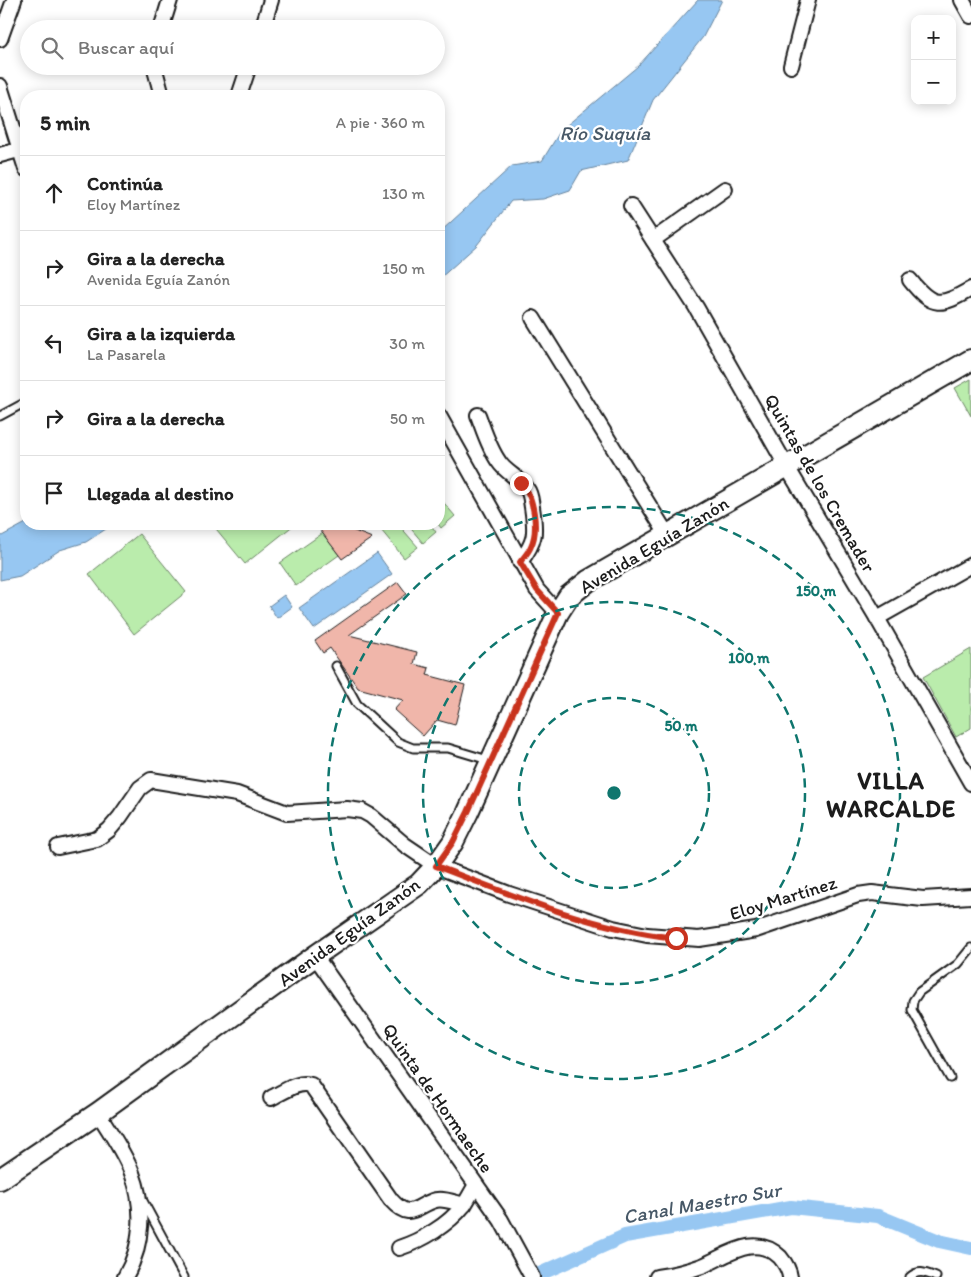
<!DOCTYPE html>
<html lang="es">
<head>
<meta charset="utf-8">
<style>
  body { margin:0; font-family:Itim,sans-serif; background:#f2f2f2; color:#222 }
  .controls { position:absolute; right:15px; top:15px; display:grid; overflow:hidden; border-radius:10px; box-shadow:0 2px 12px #0003 }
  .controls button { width:45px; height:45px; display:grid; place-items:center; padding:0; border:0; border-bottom:1px solid #e0e0e0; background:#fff; color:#222; font:25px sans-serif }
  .stop { position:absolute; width:15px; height:15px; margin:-11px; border:4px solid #c8321e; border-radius:50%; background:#fff }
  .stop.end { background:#c8321e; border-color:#fff; box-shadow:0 1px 5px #0008 }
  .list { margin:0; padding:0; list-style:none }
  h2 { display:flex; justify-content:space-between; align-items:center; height:65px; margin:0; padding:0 20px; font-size:21px }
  h2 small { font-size:16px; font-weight:400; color:#767676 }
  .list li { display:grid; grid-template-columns:32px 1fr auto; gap:15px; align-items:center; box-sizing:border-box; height:75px; padding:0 20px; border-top:1px solid #e0e0e0 }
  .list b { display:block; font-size:19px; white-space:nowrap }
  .list p { margin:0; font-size:16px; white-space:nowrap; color:#767676 }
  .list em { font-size:16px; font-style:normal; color:#767676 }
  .icon { flex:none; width:28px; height:28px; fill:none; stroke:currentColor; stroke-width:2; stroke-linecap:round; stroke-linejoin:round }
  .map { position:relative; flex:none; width:971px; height:1277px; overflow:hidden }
  .search { position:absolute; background:#fff; box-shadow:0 2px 12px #0003; left:20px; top:20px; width:425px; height:55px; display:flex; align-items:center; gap:12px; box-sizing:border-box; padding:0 18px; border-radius:28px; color:#767676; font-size:19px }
  .panel { position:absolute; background:#fff; box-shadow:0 2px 12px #0003; left:20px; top:90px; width:425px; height:440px; border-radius:20px }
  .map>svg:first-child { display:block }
  .green { fill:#baecac; stroke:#6b8464 }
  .water { fill:#97c7f2; stroke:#66839c }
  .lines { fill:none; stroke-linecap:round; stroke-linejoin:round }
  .canal { stroke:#97c7f2; stroke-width:14 }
  .building { fill:#f0b6aa; stroke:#1c1c1c }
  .lane-casing { stroke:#1c1c1c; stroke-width:11 }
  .street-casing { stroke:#1c1c1c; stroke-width:18 }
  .secondary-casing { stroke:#1c1c1c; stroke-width:24 }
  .lane { stroke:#fff; stroke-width:7 }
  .street { stroke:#fff; stroke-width:14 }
  .secondary { stroke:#fff; stroke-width:20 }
  .route { stroke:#c8321e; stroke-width:6 }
  .ring { fill:none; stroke:#0f766e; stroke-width:2.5; stroke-dasharray:9 6 }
  .labels { text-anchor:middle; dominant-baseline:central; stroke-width:4.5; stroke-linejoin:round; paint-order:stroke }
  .street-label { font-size:19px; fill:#1c1c1c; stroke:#fff }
  .water-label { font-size:20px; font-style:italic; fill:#475867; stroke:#fff }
  .district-label { font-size:24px; font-weight:bold; letter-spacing:1px; fill:#1c1c1c; stroke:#fff }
  .centre { fill:#0f766e; stroke:#fff; stroke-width:2.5 }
  .ring-label { font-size:15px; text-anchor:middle; font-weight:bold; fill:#0f766e; stroke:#fff; stroke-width:4.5; stroke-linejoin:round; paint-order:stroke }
</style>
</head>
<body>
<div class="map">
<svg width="971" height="1277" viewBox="0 0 971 1277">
  <rect width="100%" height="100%" fill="#fff"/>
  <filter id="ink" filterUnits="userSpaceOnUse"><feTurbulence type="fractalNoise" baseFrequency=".02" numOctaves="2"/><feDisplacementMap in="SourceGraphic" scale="10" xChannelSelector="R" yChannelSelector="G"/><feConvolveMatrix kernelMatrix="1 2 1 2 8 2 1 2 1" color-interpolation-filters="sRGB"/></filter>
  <g filter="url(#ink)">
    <g class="green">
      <path d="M 971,379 L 971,416 L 955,388 Z"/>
      <path d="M 439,497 L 455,516 L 441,528 L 438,524 Z"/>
      <path d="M 212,524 L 295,524 L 245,564 Z"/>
      <path d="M 389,524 L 398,524 L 418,547 L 404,558 L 381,530 Z"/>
      <path d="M 407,524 L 430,524 L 436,532 L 423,543 Z"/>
      <path d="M 323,533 L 339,555 L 296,586 L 280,563 Z"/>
      <path d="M 139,534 L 186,592 L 134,634 L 89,574 Z"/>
      <path d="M 971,649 L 971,728 L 956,737 L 923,677 Z"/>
    </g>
    <g class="water">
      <path d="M 698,0 L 722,0 L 703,37 L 653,100 L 628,160 L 581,171 L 570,190 L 543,199 L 511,201 L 477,245 L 439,279 L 439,233 L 512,166 L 542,161 L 561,130 L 638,66 Z"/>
      <path d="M 26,523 L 26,524 L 120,524 L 109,527 L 86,542 L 60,550 L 20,576 L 0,580 L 0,537 Z"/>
      <path d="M 377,553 L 392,574 L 314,629 L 299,608 Z"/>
      <path d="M 284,595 L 292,607 L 277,618 L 269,606 Z"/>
    </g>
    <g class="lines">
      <path class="canal" d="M 533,1277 L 625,1236 L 791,1207 L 878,1216 L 939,1241 L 971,1248"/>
    </g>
    <g class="building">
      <path d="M 329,524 L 353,524 L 347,528 L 372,538 L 342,559 L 320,530 Z"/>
      <path d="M 398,582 L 407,594 L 349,635 L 417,652 L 414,664 L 429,668 L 427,675 L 465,685 L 455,725 L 437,720 L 423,736 L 394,710 L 403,700 L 358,688 L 330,648 L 323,653 L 315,641 Z"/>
    </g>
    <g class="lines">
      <g class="lane-casing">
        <g id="lane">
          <path d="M 0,416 L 26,402"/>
          <path d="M 336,666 L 357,704 L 398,742 L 413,748 L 448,748 L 488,760"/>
          <path d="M 950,1078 L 912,1010 L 913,1001 L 919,992 L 958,964 L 971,948"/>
          <path d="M 143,1201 L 184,1277"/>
          <path d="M 910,1277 C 918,1269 926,1273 936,1277"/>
        </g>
      </g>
      <g class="street-casing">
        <g id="street">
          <path d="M 962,0 L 971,16"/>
          <path d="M 161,29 L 170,0"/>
          <path d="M 262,29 L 271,0"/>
          <path d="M 0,39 L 14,0"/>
          <path d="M 154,66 L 162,96"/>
          <path d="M 791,66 L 808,0"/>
          <path d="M 0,86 L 26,169"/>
          <path d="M 239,96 L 249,66"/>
          <path d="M 0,155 L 26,148"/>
          <path d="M 631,206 L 696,307 L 787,467 L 877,618 L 971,783"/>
          <path d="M 653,240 L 725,189"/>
          <path d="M 910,280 C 933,309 941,306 971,289"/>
          <path d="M 533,318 L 668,536"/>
          <path d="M 478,415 C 484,431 489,448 499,462 C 506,473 520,478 527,489 C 531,494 531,502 532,507 C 536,533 536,541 520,562"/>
          <path d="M 439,416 L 537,590 L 558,613"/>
          <path d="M 877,618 L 971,565"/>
          <path d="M 58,847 L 97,839 L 109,830 L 120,817 L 140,788 L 151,780 L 237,794 L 287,813 L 347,809 L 362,811 L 371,816 L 405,845 L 436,866 L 509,894 L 613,928 L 647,935 L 699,939 L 725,935 L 756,930 L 858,895 L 872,893 L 923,899 L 971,896"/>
          <path d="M 315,956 L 501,1220 L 532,1277"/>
          <path d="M 271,1098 C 282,1093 299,1080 311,1085 L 391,1200 C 411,1222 416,1205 436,1200 C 445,1198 455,1203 464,1205"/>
          <path d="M 98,1113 C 110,1132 124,1152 132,1173 C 145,1207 143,1246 125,1277"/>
          <path d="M 399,1248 C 423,1240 448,1225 464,1205 C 468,1199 472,1191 476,1185"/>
          <path d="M 657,1277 C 672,1275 688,1271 702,1266 C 728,1255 755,1233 780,1257 C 785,1263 789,1269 790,1277"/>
        </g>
      </g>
      <g class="secondary-casing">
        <path id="secondary" d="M 0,1179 L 98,1113 L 315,956 L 419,884 L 436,866 L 453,842 L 468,812 L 558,613 L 569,596 L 588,581 L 971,360"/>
      </g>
      <use href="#lane" class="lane"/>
      <use href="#street" class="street"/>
      <use href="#secondary" class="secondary"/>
    </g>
  </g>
  <g class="lines" filter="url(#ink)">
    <path class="route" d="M 521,483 C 534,495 539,530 531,546 C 529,552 524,557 520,562 L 537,590 L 558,613 L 468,812 L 453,842 L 436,866 C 513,896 594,929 676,938"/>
  </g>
  <g class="ring">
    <circle cx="614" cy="793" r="95"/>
    <circle cx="614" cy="793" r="191"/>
    <circle cx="614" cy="793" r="286"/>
  </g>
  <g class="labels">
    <g class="street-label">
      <text transform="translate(820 483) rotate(60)">Quintas de los Cremader</text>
      <text transform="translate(654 545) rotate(-31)">Avenida Eguía Zanón</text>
      <text transform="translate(783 898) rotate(-17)">Eloy Martínez</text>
      <text transform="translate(349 932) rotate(-36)">Avenida Eguía Zanón</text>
      <text transform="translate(438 1098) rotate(55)">Quinta de Hormaeche</text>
    </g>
    <g class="water-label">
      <text x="605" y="133">Río Suquía</text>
      <text transform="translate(702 1203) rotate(-10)">Canal Maestro Sur</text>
    </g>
    <g class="district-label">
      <text x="891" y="780">VILLA<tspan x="891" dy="28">WARCALDE</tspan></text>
    </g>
  </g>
  <circle cx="614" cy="793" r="8" class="centre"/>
  <g class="ring-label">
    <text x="816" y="596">150 m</text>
    <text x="749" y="663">100 m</text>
    <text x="681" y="731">50 m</text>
  </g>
</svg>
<div class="controls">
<button>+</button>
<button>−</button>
</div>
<div class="stop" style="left:676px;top:938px"></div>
<div class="stop end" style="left:521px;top:483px"></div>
<div class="search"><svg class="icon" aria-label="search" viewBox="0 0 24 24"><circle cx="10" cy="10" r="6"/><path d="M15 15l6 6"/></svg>Buscar aquí</div>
<section class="panel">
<h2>5 min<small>A pie · 360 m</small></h2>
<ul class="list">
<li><svg class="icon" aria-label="ahead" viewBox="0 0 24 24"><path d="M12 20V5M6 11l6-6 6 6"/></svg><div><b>Continúa</b><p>Eloy Martínez</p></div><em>130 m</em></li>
<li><svg class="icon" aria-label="right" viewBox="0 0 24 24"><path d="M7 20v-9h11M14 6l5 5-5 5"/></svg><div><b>Gira a la derecha</b><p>Avenida Eguía Zanón</p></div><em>150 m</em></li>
<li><svg class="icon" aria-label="left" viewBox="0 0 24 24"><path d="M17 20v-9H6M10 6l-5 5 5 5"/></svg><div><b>Gira a la izquierda</b><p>La Pasarela</p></div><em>30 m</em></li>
<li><svg class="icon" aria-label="right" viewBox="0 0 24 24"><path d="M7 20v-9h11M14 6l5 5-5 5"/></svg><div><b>Gira a la derecha</b></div><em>50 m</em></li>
<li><svg class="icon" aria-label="arrive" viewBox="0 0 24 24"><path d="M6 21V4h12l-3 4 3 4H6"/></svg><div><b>Llegada al destino</b></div></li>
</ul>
</section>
</div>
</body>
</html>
